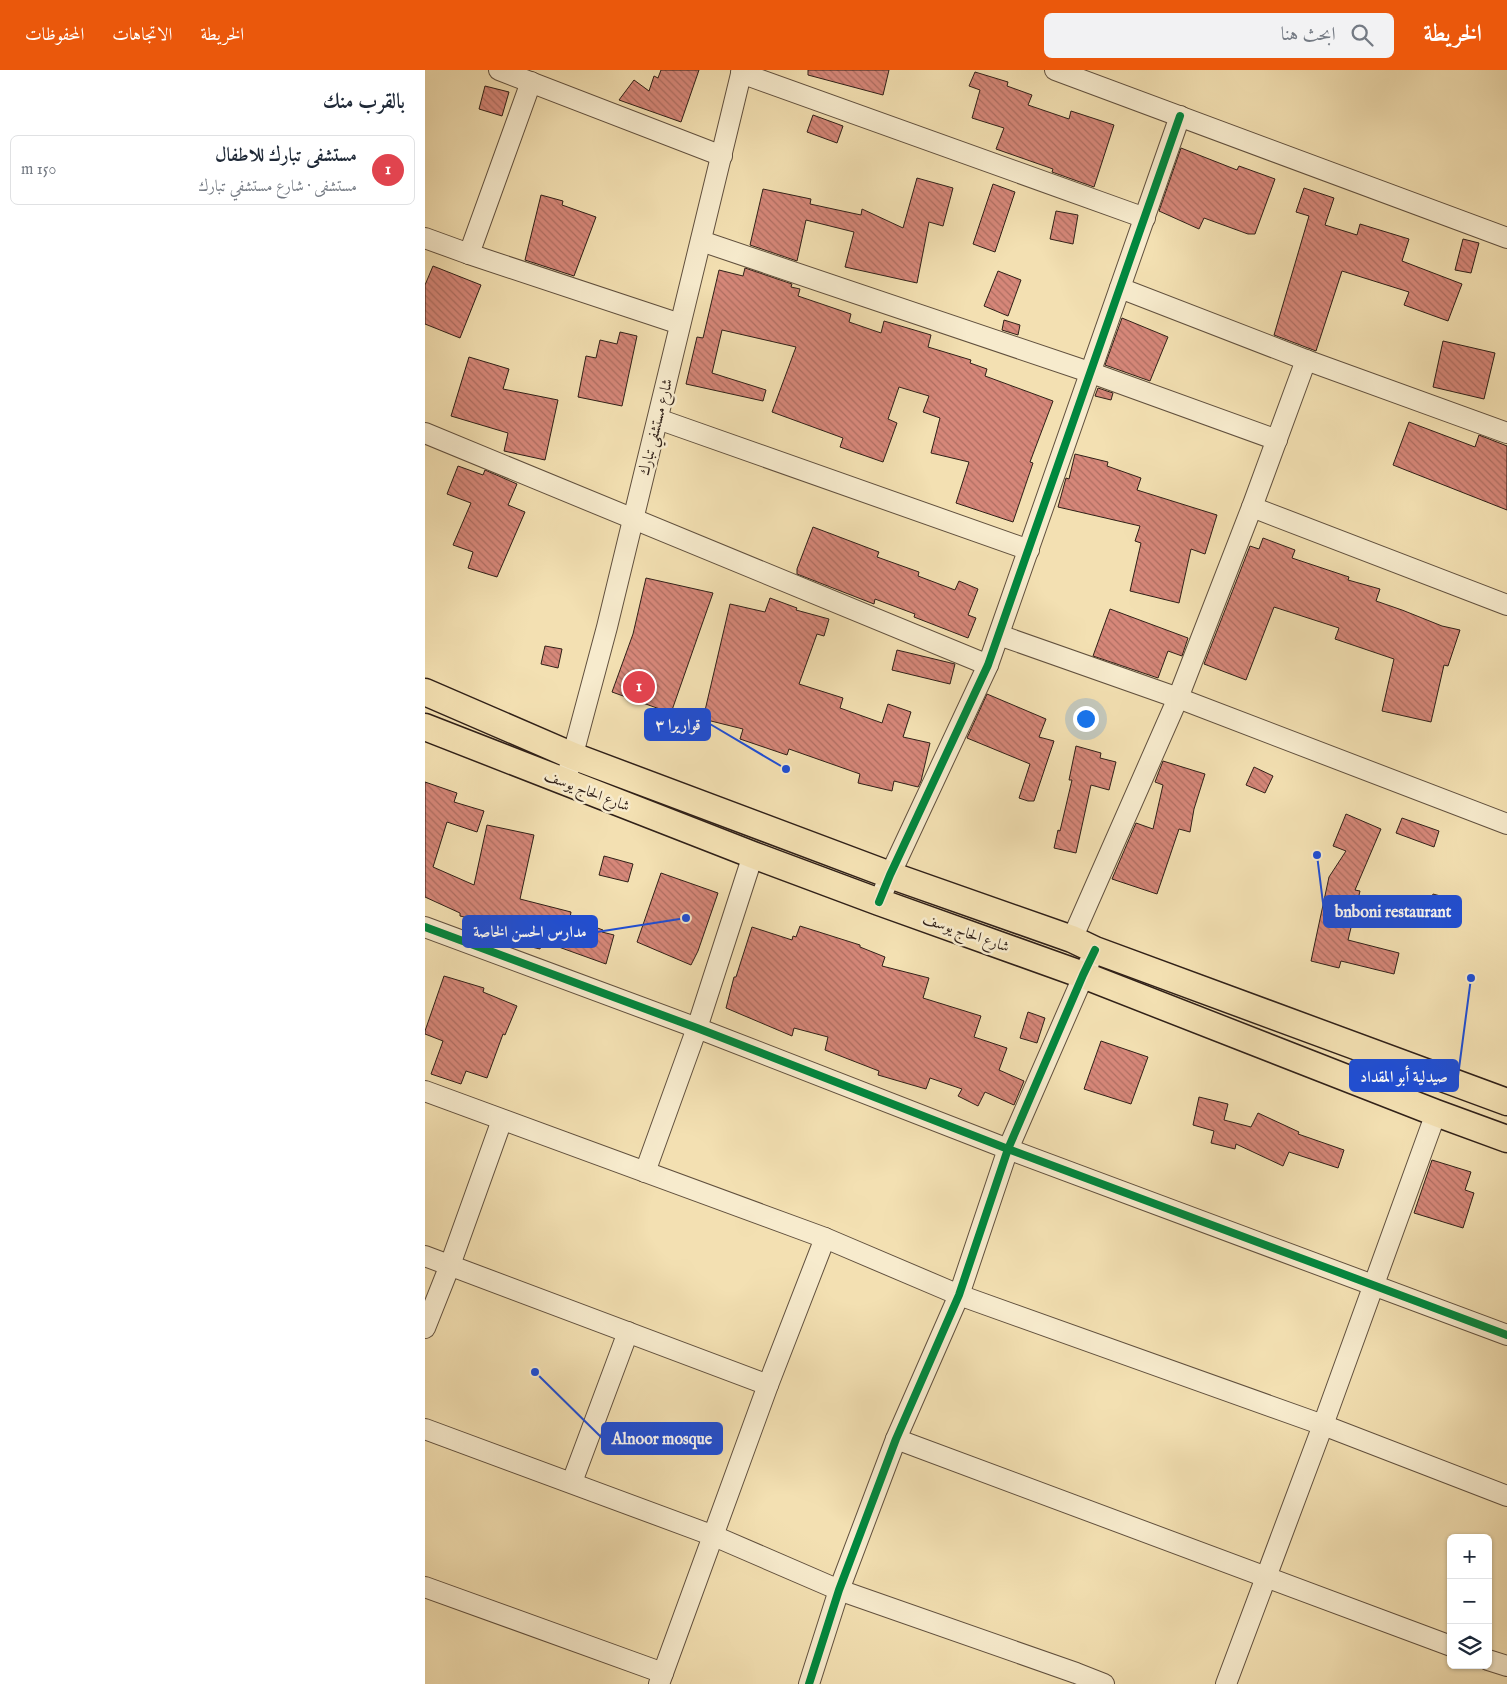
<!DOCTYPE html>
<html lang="ar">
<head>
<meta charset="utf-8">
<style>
  body { margin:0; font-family:"IM FELL English",Amiri,serif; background:#f2f2f3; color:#1f2937; direction:rtl }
  .controls { position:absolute; right:15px; bottom:15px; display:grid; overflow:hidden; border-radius:8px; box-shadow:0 1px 4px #0004 }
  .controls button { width:45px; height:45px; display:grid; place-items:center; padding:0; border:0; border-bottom:1px solid #e0e1e3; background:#fff; color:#1f2937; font:25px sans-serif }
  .you { position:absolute; left:660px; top:648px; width:18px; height:18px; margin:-12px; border:4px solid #fff; border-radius:50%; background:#1a73e8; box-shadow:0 0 0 8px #1a73e833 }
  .badge { display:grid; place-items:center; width:32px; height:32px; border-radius:50%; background:#ea580c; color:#fff; font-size:16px; font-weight:700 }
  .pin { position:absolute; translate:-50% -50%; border:2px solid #fff; box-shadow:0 1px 5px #0006 }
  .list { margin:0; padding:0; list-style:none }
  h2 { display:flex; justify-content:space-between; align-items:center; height:65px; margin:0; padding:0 20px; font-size:21px }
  h2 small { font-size:16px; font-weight:400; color:#747a83 }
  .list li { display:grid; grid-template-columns:32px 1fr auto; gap:15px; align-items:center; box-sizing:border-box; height:70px; margin:0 10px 10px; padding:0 10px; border:1px solid #e0e1e3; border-radius:8px }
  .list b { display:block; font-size:19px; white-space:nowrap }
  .list p { margin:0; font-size:16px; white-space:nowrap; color:#747a83 }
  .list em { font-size:16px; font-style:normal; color:#747a83 }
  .icon { flex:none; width:28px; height:28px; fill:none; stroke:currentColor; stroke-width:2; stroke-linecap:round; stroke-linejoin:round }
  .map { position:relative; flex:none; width:1082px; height:1614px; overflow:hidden; direction:ltr }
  header { display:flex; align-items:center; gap:30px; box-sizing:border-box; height:70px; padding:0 25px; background:#ea580c; color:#fff }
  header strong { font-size:24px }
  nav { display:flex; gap:28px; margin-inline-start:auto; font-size:18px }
  .search { width:350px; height:45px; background:#f2f2f3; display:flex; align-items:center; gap:12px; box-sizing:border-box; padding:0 18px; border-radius:8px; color:#747a83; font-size:19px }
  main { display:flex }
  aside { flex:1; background:#fff }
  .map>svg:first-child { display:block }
  .building { fill:url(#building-back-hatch); stroke:#302018 }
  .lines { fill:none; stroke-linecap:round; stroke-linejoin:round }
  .minor-casing { stroke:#61503e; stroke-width:22 }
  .major-casing { stroke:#302018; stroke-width:29 }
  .minor { stroke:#f7ebcd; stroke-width:20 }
  .major { stroke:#f3e0b2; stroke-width:26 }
  .cycleway-casing { stroke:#f7ebcd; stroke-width:11 }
  .cycleway { stroke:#00873e; stroke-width:8 }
  .labels { text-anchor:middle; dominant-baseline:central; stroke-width:5; stroke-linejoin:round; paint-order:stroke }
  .street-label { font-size:15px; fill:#302018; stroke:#f7ebcd }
  .leader { fill:none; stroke:#1d4ed8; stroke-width:2 }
  .callout-dot { fill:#1d4ed8; stroke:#f7ebcd; stroke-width:2 }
  .callout { fill:#1d4ed8; stroke:#1d4ed8; stroke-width:2 }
  .callout-label { font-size:16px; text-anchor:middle; font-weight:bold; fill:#fff }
</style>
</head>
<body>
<header>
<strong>الخريطة</strong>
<div class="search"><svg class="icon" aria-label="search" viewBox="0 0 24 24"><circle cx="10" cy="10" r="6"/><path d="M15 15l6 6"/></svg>ابحث هنا</div>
<nav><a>الخريطة</a><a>الاتجاهات</a><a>المحفوظات</a></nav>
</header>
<main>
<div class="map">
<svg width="1082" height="1614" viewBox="0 0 1082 1614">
  <defs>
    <pattern id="building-back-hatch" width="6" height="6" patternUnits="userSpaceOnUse" patternTransform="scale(1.25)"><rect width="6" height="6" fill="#d68779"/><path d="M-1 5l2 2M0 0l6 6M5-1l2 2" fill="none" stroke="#ae6e62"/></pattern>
  </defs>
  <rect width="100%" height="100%" fill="#f3e0b2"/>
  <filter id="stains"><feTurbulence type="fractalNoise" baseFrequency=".004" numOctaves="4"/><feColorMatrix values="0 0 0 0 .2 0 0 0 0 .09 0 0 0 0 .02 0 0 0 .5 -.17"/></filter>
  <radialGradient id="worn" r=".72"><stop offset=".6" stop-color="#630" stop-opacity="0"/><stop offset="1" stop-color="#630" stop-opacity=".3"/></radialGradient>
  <g class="building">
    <path d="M 236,0 L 274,0 L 256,52 L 194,30 L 209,10 L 224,21 L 229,6 L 233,8 Z"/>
    <path d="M 383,0 L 464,0 L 458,25 L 383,5 Z"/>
    <path d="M 550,2 L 583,12 L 582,16 L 607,25 L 603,35 L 644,49 L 646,41 L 689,55 L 669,117 L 627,102 L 628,99 L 571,79 L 579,58 L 547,48 L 555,20 L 544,16 Z"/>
    <path d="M 60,16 L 84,22 L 77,46 L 54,39 Z"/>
    <path d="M 388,45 L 418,56 L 412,73 L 382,62 Z"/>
    <path d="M 756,78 L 812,100 L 814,96 L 850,109 L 830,164 L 823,164 L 779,148 L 774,159 L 734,141 Z"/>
    <path d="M 492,108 L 528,118 L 518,156 L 504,152 L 492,213 L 420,197 L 429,162 L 381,150 L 372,191 L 325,175 L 338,119 L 386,129 L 385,134 L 436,145 L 437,139 L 478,158 Z"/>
    <path d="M 568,114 L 590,122 L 570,182 L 548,174 Z"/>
    <path d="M 879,118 L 909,128 L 900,155 L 932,165 L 935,154 L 984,169 L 977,191 L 1037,214 L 1023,251 L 979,235 L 984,222 L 917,201 L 891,281 L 849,265 L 884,146 L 871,142 Z"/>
    <path d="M 116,125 L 138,131 L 137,135 L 171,147 L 149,206 L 100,190 Z"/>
    <path d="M 631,141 L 653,145 L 648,174 L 625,169 Z"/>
    <path d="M 1038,169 L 1054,173 L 1046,203 L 1030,200 Z"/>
    <path d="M 8,196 L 56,215 L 35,268 L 0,254 L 0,215 Z"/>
    <path d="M 320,198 L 367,214 L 366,217 L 375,219 L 373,226 L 426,244 L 424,252 L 456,263 L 459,251 L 506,265 L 503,277 L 546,290 L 545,293 L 562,299 L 560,306 L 628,331 L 605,392 L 608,393 L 588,452 L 531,433 L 544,392 L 506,383 L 515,348 L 498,342 L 504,326 L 474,317 L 463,349 L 472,353 L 458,392 L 415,377 L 418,368 L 347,342 L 371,277 L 297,260 L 287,303 L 341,320 L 338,331 L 261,314 L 272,267 L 278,268 L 294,200 L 318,206 Z"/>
    <path d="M 573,201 L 596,210 L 583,246 L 559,236 Z"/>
    <path d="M 697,248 L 743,267 L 725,311 L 680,295 Z"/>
    <path d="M 579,250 L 595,255 L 593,265 L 577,260 Z"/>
    <path d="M 195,262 L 212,266 L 197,336 L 153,327 L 161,286 L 171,288 L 175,270 L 192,274 Z"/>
    <path d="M 1018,271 L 1070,283 L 1059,329 L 1008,317 Z"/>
    <path d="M 44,287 L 84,299 L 78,319 L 133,330 L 120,390 L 79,381 L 83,363 L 26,346 Z"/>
    <path d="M 673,318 L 688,323 L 686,330 L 670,326 Z"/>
    <path d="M 984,352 L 1050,377 L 1054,365 L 1082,376 L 1082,440 L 968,395 Z"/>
    <path d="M 650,384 L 683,392 L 682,396 L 716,408 L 712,420 L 792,445 L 780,484 L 766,479 L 754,533 L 705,521 L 716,473 L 710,471 L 715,456 L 633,437 L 641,408 L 644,409 Z"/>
    <path d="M 33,396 L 58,405 L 60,400 L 92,414 L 83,435 L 100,442 L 72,507 L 43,498 L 48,482 L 28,475 L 46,433 L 22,424 Z"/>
    <path d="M 388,457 L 454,482 L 452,487 L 494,502 L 493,506 L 530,520 L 534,511 L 553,519 L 543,545 L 551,548 L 543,568 L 489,547 L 490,544 L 450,529 L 449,534 L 372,504 L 372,499 Z"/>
    <path d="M 838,468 L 870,480 L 867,488 L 924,507 L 923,510 L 955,519 L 951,531 L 977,540 L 1017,556 L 1035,560 L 1023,596 L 1019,595 L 1006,652 L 957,641 L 969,589 L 910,569 L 914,558 L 849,537 L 821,610 L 779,594 L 825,476 L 834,479 Z"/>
    <path d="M 221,508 L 288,523 L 246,643 L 187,622 L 208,564 Z"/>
    <path d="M 345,528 L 372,538 L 371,540 L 404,549 L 399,566 L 392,564 L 374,614 L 418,628 L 415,638 L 457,653 L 463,634 L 486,642 L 478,667 L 505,673 L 496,711 L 493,717 L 469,711 L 467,721 L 433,713 L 435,704 L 364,679 L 362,685 L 315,669 L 318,659 L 278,649 L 305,534 L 340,542 Z"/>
    <path d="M 685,539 L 763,568 L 757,586 L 743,581 L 733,608 L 668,586 Z"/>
    <path d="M 120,576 L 137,579 L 133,598 L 116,594 Z"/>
    <path d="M 472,580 L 530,594 L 525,614 L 467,600 Z"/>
    <path d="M 562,624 L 621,649 L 614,667 L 629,671 L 609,731 L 603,731 L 594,728 L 605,694 L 542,668 Z"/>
    <path d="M 651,676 L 676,683 L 675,688 L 691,692 L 684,720 L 666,715 L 651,783 L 629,778 L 633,760 L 635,761 L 647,710 L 644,710 Z"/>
    <path d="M 738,691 L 780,704 L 769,739 L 765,762 L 754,759 L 732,824 L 687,809 L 711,753 L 728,759 L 738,715 L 730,712 Z"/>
    <path d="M 829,697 L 848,706 L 840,723 L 821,715 Z"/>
    <path d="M 0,712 L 32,723 L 29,732 L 59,741 L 52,762 L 22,752 L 8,797 L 49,815 L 62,755 L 109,765 L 95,829 L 146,842 L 145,848 L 178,860 L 177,862 L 189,865 L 181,894 L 117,871 L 115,879 L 85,872 L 88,859 L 35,846 L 35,843 L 0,827 Z"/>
    <path d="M 921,744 L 956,759 L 930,820 L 935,821 L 923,870 L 974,883 L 969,904 L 916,891 L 914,898 L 886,891 L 904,807 L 921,781 L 908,776 Z"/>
    <path d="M 977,748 L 1014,761 L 1009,777 L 971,763 Z"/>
    <path d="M 179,786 L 208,794 L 203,812 L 174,805 Z"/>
    <path d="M 236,803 L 293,823 L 273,881 L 266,895 L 212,872 Z"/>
    <path d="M 1008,824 L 1023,828 L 1018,843 L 1003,839 Z"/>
    <path d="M 375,856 L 435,875 L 435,877 L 460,887 L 457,896 L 504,908 L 498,928 L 556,946 L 549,967 L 582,978 L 574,1000 L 599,1011 L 589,1035 L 560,1022 L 553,1036 L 533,1026 L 537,1019 L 505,1008 L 501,1019 L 453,1005 L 454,1001 L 400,980 L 403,967 L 369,958 L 367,966 L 301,938 L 309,907 L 311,907 L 327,857 L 367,870 L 368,866 L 371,867 Z"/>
    <path d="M 19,906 L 59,918 L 58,922 L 92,936 L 80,965 L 78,964 L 62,1008 L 41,1001 L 36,1014 L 6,1004 L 18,971 L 0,964 L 0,961 Z"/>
    <path d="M 603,942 L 620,948 L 612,973 L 595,968 Z"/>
    <path d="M 676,971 L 723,987 L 706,1034 L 659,1019 Z"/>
    <path d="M 774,1027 L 803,1034 L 799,1050 L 826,1057 L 833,1043 L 874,1062 L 873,1064 L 919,1080 L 913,1098 L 864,1082 L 858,1096 L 811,1074 L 810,1079 L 786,1073 L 789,1061 L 768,1055 Z"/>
    <path d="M 1007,1090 L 1046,1102 L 1040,1120 L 1049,1123 L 1038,1158 L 989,1143 Z"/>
  </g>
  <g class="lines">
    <g class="minor-casing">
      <g id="minor">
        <path d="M 74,0 L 297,86"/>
        <path d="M 630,0 L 1082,168"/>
        <path d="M 316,3 L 720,148"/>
        <path d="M 0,168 L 44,184 L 255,254"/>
        <path d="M 276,171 L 664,302 L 852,370"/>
        <path d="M 44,184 L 106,12"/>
        <path d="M 695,218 L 881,290 L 1082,363"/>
        <path d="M 233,349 L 604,480"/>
        <path d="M 0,363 L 563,595"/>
        <path d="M 827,437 L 1082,535"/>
        <path d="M 574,565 L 753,628 L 1082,754"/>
        <path d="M 144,699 L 182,557 L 317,0"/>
        <path d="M 454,832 L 465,805 L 563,595 L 755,46"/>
        <path d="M 0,857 L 272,958 L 583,1079 L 1082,1265"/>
        <path d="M 647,869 L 753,628 L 827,437 L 881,290"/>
        <path d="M 0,1021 L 400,1168 L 534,1225 L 898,1355 L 1082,1426"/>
        <path d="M 220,1102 L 272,958 L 328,785"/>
        <path d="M 0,1186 L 343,1315"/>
        <path d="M 0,1258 L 25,1195 L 77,1050"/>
        <path d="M 0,1359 L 289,1466 L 414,1520 L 651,1603 L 679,1614"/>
        <path d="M 471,1369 L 1026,1576"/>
        <path d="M 147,1412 L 203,1262"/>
        <path d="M 0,1517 L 238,1603"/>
        <path d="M 1063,1590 L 1082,1596"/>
        <path d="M 234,1614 L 343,1315 L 400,1168"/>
        <path d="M 384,1614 L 414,1520 L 471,1369 L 534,1225 L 583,1079 L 664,893"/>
        <path d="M 801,1614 L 898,1355 L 1011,1043"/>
      </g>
    </g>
    <g class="major-casing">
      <g id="major">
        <path d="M 0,622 L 148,686 L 465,805 L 647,869 L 670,880 L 1082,1032"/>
        <path d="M 0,657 L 328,785 L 454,832 L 658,905 L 1011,1043 L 1082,1069"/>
      </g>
    </g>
    <use href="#minor" class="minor"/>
    <use href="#major" class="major"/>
    <g class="cycleway-casing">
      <g id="cycleway">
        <path d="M 454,832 L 465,805 L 563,595 L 755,46"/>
        <path d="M 0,857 L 272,958 L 583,1079 L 1082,1265"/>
        <path d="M 384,1614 L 414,1520 L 471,1369 L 534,1225 L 583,1079 L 658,905 L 670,880"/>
      </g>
    </g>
    <use href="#cycleway" class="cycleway"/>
  </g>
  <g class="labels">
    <g class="street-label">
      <text transform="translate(231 357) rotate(-76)">شارع مستشفي تبارك</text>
      <text transform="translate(162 721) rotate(21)">شارع الحاج يوسف</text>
      <text transform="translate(541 863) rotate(19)">شارع الحاج يوسف</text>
    </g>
  </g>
  <path class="leader" d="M361 699L285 654M892 785L899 841M261 848L172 862M1046 908L1033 1006M110 1302L177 1368"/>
  <g class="callout-dot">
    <circle cx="361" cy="699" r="5"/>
    <circle cx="892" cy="785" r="5"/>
    <circle cx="261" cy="848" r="5"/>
    <circle cx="1046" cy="908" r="5"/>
    <circle cx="110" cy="1302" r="5"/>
  </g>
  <g class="callout">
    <rect x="220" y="639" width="65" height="31" rx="5"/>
    <rect x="899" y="826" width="137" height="31" rx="5"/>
    <rect x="38" y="846" width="134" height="31" rx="5"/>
    <rect x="925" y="990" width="108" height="31" rx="5"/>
    <rect x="177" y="1353" width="120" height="31" rx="5"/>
  </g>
  <g class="callout-label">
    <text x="253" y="660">قواريرا ٣</text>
    <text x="968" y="847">bnboni restaurant</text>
    <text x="105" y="867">مدارس الحسن الخاصة</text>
    <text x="979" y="1012">صيدلية أبو المقداد</text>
    <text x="237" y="1374">Alnoor mosque</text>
  </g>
  <rect width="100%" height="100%" filter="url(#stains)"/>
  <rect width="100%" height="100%" fill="url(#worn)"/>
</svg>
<div class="controls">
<button>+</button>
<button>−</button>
<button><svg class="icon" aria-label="layers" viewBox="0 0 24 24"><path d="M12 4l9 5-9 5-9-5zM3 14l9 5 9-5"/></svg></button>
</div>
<div class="you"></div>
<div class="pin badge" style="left:214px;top:617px;background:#e0444e">1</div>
</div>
<aside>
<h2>بالقرب منك<small></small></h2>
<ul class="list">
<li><span class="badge" style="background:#e0444e">1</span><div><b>مستشفى تبارك للاطفال</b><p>مستشفى · شارع مستشفي تبارك</p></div><em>150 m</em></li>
</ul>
</aside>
</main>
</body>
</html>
